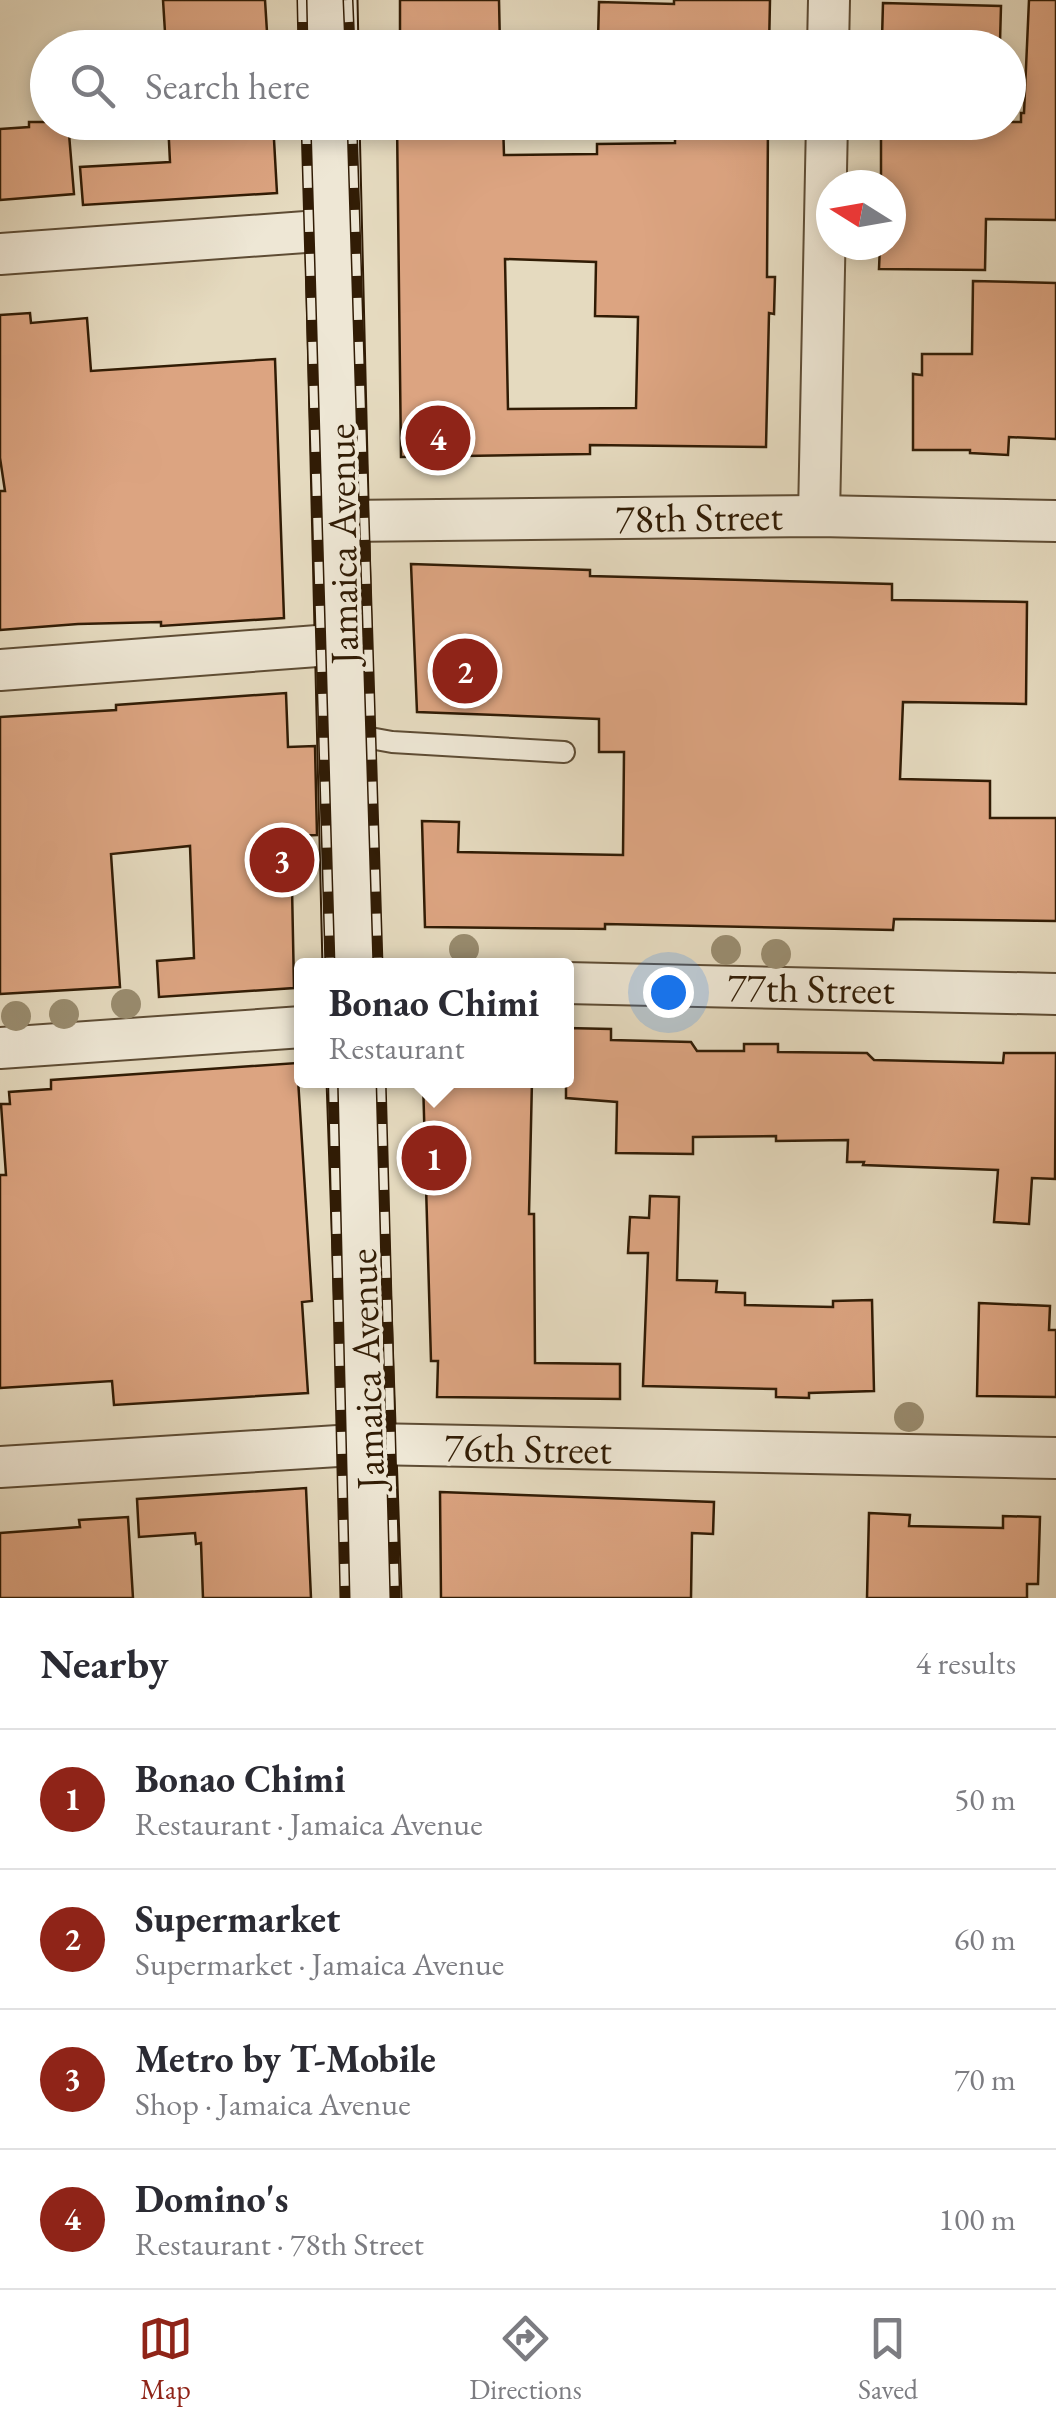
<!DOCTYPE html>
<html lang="en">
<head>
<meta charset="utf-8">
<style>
  body { margin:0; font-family:"EB Garamond",serif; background:#f2f2f3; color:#2b2b33 }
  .compass { position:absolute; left:816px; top:170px; width:90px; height:90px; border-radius:50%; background:#fff; box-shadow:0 5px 15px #0003; rotate:281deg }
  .you { position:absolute; left:668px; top:992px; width:35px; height:35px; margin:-25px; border:8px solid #fff; border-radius:50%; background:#1a73e8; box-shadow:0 0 0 15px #1a73e833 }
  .badge { display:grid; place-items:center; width:65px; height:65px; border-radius:50%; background:#8f2418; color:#fff; font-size:32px; font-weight:700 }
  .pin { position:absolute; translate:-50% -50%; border:5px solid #fff; box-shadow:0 2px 10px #0006 }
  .popup { position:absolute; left:294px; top:958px; width:280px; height:130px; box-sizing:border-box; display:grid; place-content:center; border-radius:10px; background:#fff; filter:drop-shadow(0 2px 8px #0005); font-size:32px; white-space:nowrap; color:#7c7c81 }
  .popup b { font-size:38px; color:#2b2b33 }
  .popup::after { content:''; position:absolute; left:50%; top:100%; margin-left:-20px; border:20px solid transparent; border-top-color:#fff }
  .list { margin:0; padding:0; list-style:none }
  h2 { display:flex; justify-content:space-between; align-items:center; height:130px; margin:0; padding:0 40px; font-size:42px }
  h2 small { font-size:32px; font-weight:400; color:#7c7c81 }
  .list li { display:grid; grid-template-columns:65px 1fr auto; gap:30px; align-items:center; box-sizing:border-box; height:140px; padding:0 40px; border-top:2px solid #e1e1e2 }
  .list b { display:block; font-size:38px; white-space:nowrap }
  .list p { margin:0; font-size:32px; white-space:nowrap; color:#7c7c81 }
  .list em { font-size:32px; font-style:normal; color:#7c7c81 }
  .icon { flex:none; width:55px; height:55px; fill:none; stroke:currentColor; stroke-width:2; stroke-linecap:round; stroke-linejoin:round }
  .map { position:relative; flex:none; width:1056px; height:1598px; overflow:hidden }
  .search { position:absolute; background:#fff; box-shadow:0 5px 15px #0003; left:30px; right:30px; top:30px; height:110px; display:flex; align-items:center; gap:25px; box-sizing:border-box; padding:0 35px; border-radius:55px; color:#7c7c81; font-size:38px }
  .sheet { height:690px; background:#fff }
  nav { display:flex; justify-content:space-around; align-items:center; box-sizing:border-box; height:140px; border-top:2px solid #e1e1e2; background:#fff; font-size:28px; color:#7c7c81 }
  nav a { display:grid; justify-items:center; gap:5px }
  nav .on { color:#8f2418 }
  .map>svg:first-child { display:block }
  .building { fill:#dca481; stroke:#311c05; stroke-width:2.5; fill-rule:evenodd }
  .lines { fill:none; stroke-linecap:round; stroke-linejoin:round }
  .service-casing { stroke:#5e4c34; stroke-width:24 }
  .minor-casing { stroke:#5e4c34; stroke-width:44 }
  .secondary-casing { stroke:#311c05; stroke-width:59 }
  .service { stroke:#eee7d5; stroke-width:20 }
  .minor { stroke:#eee7d5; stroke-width:40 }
  .secondary { stroke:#eee7d5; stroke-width:55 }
  .rail-casing { stroke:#311c05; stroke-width:11 }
  .rail { stroke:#eee7d5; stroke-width:8; stroke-dasharray:22; stroke-linecap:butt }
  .tree { fill:#998c6f }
  .labels { text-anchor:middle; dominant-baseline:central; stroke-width:8; stroke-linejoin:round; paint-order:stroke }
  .street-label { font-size:40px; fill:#311c05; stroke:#eee7d5 }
</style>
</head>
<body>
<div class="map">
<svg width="1056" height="1598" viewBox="0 0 1056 1598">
  <rect width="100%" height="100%" fill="#e5dabf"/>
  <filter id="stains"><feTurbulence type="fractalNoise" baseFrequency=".002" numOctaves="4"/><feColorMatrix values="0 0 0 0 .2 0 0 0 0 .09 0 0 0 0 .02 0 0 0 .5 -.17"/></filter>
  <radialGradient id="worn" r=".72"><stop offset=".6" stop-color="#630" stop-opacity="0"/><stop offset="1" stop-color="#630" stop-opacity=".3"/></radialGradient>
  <g class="building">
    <path d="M 163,0 L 265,0 L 268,48 L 166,48 Z"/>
    <path d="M 400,0 L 499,0 L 500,47 L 400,47 Z"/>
    <path d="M 674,0 L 770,0 L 769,48 L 678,48 L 678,42 L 598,40 L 599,2 L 674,4 Z"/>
    <path d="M 1029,0 L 1056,0 L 1056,220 L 986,219 L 985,270 L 879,269 L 880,245 L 891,245 L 891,185 L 881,185 L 881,122 L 1021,122 L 1021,113 L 1024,113 Z"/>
    <path d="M 883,3 L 1001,6 L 1000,42 L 882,39 Z"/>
    <path d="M 29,122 L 68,122 L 74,194 L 0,200 L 0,129 L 29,127 Z"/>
    <path d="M 168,122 L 273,122 L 277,193 L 83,205 L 80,167 L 170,162 Z"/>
    <path d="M 397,122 L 503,122 L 504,155 L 597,154 L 597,144 L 675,143 L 675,122 L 768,122 L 767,277 L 775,277 L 774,314 L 769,313 L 766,447 L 590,445 L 590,454 L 401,457 ZM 505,259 L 596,262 L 595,316 L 638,317 L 636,408 L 508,409 Z"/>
    <path d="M 973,281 L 1056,283 L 1056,439 L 1009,437 L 1008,455 L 970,453 L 970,450 L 913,450 L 913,374 L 922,375 L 922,354 L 972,354 Z"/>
    <path d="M 30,313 L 31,323 L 87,318 L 91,371 L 275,359 L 284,618 L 161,626 L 161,622 L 78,624 L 0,630 L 0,491 L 5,491 L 0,458 L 0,315 Z"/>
    <path d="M 411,564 L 590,570 L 590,576 L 892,584 L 892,600 L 1027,602 L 1026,704 L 903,702 L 900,779 L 990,781 L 990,818 L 1056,818 L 1056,921 L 894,919 L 893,930 L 605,924 L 605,929 L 425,927 L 422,821 L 459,822 L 458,852 L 623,855 L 624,752 L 599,752 L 599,719 L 417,712 Z"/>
    <path d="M 286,693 L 288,747 L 315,746 L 317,835 L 291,836 L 294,988 L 159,997 L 157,961 L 194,958 L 190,846 L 111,854 L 120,987 L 0,994 L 0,717 L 116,710 L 116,705 Z"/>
    <path d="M 566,1028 L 611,1029 L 611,1040 L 691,1042 L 697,1051 L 744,1051 L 744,1044 L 778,1044 L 778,1052 L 867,1053 L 874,1060 L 1003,1063 L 1004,1053 L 1056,1053 L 1055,1179 L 1032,1178 L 1029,1224 L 994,1222 L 998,1170 L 863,1165 L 864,1162 L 847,1162 L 848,1140 L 776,1141 L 776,1136 L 693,1137 L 693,1154 L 616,1153 L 617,1102 L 566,1098 Z"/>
    <path d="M 297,1063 L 312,1301 L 302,1302 L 308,1393 L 114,1405 L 112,1381 L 0,1388 L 0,1175 L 6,1175 L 1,1104 L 10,1104 L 9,1092 L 51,1089 L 51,1080 Z"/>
    <path d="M 423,1080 L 532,1080 L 529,1214 L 534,1214 L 535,1363 L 620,1364 L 620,1399 L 437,1397 L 438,1361 L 431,1361 Z"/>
    <path d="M 650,1196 L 679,1197 L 677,1280 L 717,1281 L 716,1292 L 745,1293 L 745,1305 L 833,1307 L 833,1301 L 872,1300 L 874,1391 L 809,1393 L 809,1398 L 776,1397 L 776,1389 L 643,1386 L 648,1253 L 628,1253 L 630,1217 L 649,1218 Z"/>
    <path d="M 979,1303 L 1050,1306 L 1049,1330 L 1056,1330 L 1056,1397 L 977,1396 Z"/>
    <path d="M 306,1488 L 311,1598 L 203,1598 L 201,1543 L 196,1544 L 195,1533 L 139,1537 L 137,1499 Z"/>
    <path d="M 440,1492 L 714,1502 L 713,1534 L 692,1533 L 691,1598 L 441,1598 Z"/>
    <path d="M 869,1513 L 910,1515 L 909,1526 L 1003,1528 L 1003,1516 L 1040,1517 L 1038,1584 L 1027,1584 L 1027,1598 L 867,1598 Z"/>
    <path d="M 128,1517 L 133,1598 L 0,1598 L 0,1533 L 80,1527 L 79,1520 Z"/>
  </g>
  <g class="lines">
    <g class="service-casing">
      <path id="service" d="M 348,734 L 392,742 L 564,752"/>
    </g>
    <g class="minor-casing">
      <g id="minor">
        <path d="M 828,48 L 829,0"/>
        <path d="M 0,254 L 333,230"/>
        <path d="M 819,516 L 827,122"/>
        <path d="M 343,521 L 819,516 L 1056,521"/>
        <path d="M 0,670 L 344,644"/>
        <path d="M 566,983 L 1056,994"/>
        <path d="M 0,1048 L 302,1027"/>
        <path d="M 0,1467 L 370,1444 L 1056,1458"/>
      </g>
    </g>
    <g class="secondary-casing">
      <g id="secondary">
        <path d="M 329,0 L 330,48"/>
        <path d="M 331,122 L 351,966"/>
        <path d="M 355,1080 L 373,1598"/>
      </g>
    </g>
    <use href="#service" class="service"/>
    <use href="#minor" class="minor"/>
    <use href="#secondary" class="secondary"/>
    <g class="rail-casing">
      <g id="rail">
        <path d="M 302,0 L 303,48"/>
        <path d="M 348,0 L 350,48"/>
        <path d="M 306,122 L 330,966"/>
        <path d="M 352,122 L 378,966"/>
        <path d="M 333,1080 L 345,1598"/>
        <path d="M 381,1080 L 395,1598"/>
      </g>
    </g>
    <use href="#rail" class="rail"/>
  </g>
  <g class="tree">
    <circle cx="464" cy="949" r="15"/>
    <circle cx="726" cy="950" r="15"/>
    <circle cx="776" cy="954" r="15"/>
    <circle cx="126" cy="1004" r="15"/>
    <circle cx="64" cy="1014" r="15"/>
    <circle cx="16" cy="1016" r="15"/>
    <circle cx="909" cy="1417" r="15"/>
  </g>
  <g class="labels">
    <g class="street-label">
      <text transform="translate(699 517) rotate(-1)">78th Street</text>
      <text transform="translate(342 544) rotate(-91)">Jamaica Avenue</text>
      <text transform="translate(811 988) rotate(1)">77th Street</text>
      <text transform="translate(366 1369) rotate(-92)">Jamaica Avenue</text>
      <text transform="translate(528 1448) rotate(1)">76th Street</text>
    </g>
  </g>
  <rect width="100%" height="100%" filter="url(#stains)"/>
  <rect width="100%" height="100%" fill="url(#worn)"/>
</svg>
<svg class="compass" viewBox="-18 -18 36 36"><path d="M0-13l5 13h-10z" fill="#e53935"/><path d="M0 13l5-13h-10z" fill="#7c7c81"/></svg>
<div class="you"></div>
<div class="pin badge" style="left:434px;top:1158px">1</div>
<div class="popup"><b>Bonao Chimi</b>Restaurant</div>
<div class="pin badge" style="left:465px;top:671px">2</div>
<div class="pin badge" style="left:282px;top:860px">3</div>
<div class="pin badge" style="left:438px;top:438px">4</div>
<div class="search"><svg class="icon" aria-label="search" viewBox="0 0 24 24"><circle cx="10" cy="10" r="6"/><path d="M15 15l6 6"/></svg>Search here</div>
</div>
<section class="sheet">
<h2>Nearby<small>4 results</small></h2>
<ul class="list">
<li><span class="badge">1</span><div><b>Bonao Chimi</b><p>Restaurant · Jamaica Avenue</p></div><em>50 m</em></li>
<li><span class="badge">2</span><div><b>Supermarket</b><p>Supermarket · Jamaica Avenue</p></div><em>60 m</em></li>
<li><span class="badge">3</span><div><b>Metro by T-Mobile</b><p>Shop · Jamaica Avenue</p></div><em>70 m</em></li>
<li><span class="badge">4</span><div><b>Domino's</b><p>Restaurant · 78th Street</p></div><em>100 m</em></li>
</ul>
</section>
<nav>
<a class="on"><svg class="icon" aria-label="map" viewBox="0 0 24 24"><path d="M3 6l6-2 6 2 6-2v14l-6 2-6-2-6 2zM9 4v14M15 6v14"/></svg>Map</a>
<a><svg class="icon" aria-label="directions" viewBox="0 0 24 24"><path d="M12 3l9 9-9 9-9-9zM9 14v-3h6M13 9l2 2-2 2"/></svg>Directions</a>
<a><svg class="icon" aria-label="saved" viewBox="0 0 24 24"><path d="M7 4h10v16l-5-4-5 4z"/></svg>Saved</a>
</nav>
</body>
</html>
